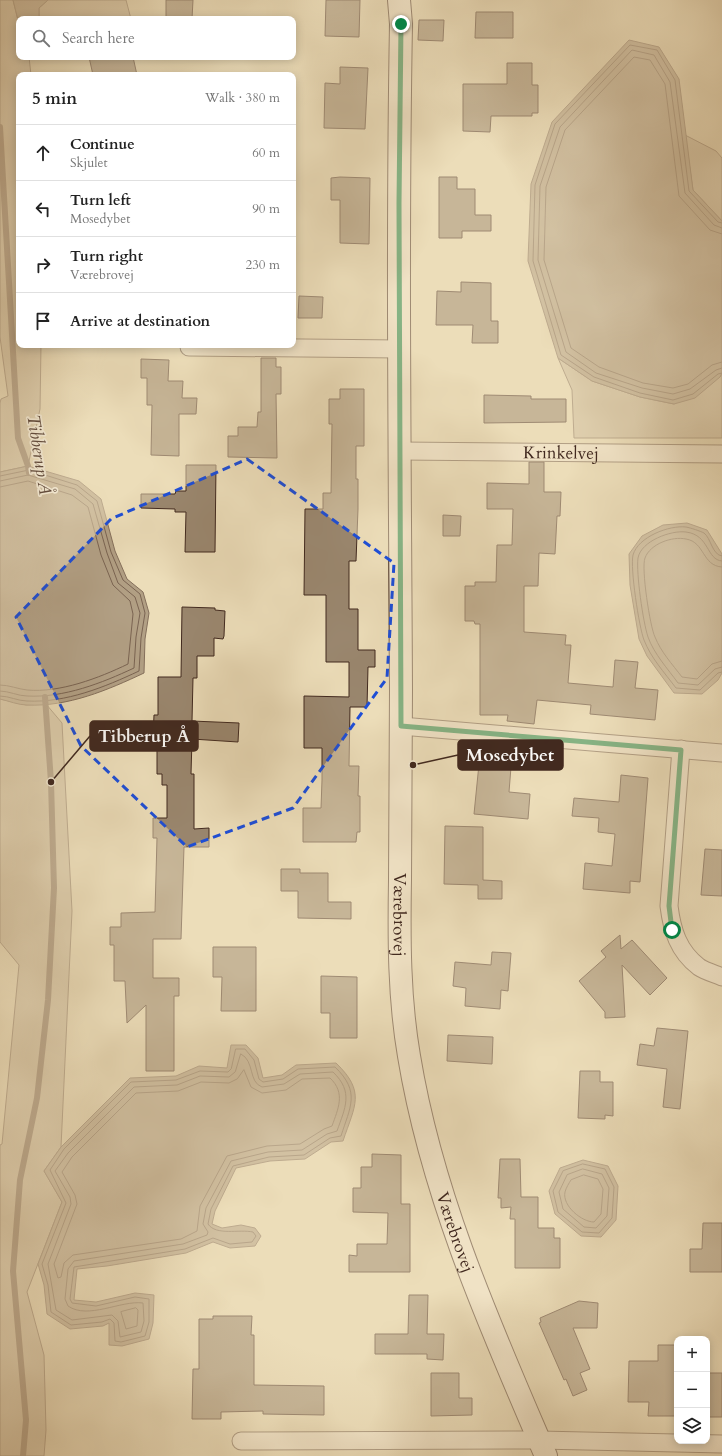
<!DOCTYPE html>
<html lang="en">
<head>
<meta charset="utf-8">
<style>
  body { margin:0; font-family:Cardo,serif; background:#f2f2f2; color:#222 }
  .controls { position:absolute; right:12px; bottom:12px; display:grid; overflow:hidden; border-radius:8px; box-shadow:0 2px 10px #0003 }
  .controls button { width:36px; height:36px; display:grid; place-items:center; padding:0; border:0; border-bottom:1px solid #e0e0e0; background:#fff; color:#222; font:20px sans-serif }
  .stop { position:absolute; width:12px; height:12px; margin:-9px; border:3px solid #0b8043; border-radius:50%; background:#fff }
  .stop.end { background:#0b8043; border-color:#fff; box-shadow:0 1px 4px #0008 }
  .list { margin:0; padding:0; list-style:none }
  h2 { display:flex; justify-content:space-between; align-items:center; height:52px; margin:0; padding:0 16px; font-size:17px }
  h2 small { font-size:13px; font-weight:400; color:#767676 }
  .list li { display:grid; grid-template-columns:26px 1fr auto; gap:12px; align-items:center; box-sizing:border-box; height:56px; padding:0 16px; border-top:1px solid #e0e0e0 }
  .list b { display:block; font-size:15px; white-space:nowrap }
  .list p { margin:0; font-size:13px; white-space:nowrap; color:#767676 }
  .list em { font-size:13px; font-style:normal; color:#767676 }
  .icon { flex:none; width:22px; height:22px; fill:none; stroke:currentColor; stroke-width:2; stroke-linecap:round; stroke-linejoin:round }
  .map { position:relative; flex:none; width:722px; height:1456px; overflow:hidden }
  .search { position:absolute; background:#fff; box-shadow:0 2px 10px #0003; left:16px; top:16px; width:280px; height:44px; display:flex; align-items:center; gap:10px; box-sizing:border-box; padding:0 14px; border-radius:8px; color:#767676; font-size:15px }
  .panel { position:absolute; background:#fff; box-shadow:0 2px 10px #0003; left:16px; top:72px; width:280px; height:276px; border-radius:8px }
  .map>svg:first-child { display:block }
  .green { fill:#cfbe9f; stroke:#88745f }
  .water { fill:#b2a085; stroke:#85705c }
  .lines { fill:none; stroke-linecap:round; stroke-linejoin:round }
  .shore { stroke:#7a6452; stroke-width:1 }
  .stream { stroke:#85705c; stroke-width:6 }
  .building { fill:#9a876f; stroke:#41291f }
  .street-casing { stroke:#6c5646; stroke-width:19 }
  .secondary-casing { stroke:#41291f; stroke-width:24 }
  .street { stroke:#f3e9d2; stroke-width:17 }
  .secondary { stroke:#f3e9d2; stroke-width:22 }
  .route { stroke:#0b8043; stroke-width:5 }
  .marked { fill:none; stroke:#1d4ed8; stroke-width:3; stroke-dasharray:8 5; stroke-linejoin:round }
  .labels { text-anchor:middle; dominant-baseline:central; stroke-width:3.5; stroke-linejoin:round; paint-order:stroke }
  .street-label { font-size:17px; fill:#41291f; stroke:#f3e9d2 }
  .water-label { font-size:18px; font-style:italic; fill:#634d3e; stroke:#f3e9d2 }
  .leader { fill:none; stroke:#41291f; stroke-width:1.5 }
  .callout-dot { fill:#41291f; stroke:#f3e9d2; stroke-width:1.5 }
  .callout { fill:#41291f; stroke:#41291f; stroke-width:1.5 }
  .callout-label { font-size:18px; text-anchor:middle; font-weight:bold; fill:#fff }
</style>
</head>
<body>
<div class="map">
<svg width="722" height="1456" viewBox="0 0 722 1456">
  <rect width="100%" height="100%" fill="#ecddb9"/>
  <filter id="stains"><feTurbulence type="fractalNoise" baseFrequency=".005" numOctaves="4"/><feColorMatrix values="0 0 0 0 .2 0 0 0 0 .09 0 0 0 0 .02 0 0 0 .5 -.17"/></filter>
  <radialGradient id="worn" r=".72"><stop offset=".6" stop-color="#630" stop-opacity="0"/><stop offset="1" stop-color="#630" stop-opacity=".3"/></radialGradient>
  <g class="green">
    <path d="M 0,0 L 13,0 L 19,24 L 19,57 L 29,57 L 31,75 L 19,75 L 19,345 L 41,345 L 40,409 L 28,466 L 0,472 L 0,403 L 1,399 L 8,396 L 0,337 Z"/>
    <path d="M 48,0 L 126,0 L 131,19 L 39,19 L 39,8 Z"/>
    <path d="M 685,135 L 716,151 L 722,158 L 722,221 L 693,190 Z"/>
    <path d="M 558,358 L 592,381 L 640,397 L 674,404 L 720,377 L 722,373 L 722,438 L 574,438 L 572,390 Z"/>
    <path d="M 0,699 L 26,705 L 46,704 L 62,723 L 72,911 L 61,1147 L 44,1171 L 62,1202 L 27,1292 L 44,1355 L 46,1430 L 44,1456 L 0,1456 L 0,1145 L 2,1144 L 19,965 L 0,942 Z"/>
  </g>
  <g class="water">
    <path d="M 13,0 L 48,0 L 39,8 L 39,19 L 19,19 L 19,24 Z"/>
    <path d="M 629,40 L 659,47 L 679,79 L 693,190 L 722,221 L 722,373 L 720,377 L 695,398 L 674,404 L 640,397 L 592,381 L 558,358 L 528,261 L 531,184 L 552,122 Z"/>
    <path d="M 28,466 L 79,481 L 101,499 L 115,551 L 127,579 L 143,592 L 149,613 L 145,639 L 144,673 C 108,690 68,707 27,705 C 18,705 9,701 0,699 L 0,472 Z"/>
    <path d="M 687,523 L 707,530 L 722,554 L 722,673 L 718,680 L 702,694 L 674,693 L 647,656 L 639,639 L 630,585 L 629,554 L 642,536 L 663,525 Z"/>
    <path d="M 231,1045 L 246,1045 L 258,1058 L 263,1078 L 282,1075 L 296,1065 L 336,1063 C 366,1092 355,1105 343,1141 L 331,1142 L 305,1159 L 270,1161 L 236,1168 L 215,1211 L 212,1224 L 222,1228 L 241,1225 L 255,1228 L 261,1236 L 255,1246 L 230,1248 L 213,1242 L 186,1253 L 107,1266 L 77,1269 L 74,1300 L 96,1302 L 135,1293 L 154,1295 L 153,1323 L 149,1339 L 122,1346 L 109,1345 L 109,1323 L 103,1326 L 70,1329 L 47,1314 L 44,1285 L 38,1264 L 62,1202 L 44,1171 L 61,1147 L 130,1078 L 176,1076 L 199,1066 L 227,1068 Z"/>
    <path d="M 583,1160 L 608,1166 L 618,1186 L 616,1220 L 601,1237 L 581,1236 L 555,1214 L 549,1191 L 560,1168 Z"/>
  </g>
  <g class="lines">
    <g class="shore">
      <path d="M 722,223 L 718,222 L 689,191 L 675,80 L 657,50 L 630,45 L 555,124 L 535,185 L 533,261 L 561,355 L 594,377 L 640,393 L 673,400 L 693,394 L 718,374 L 722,373"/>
      <path d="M 722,228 L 714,225 L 685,193 L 670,82 L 654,55 L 632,50 L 560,127 L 540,186 L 538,260 L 566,352 L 596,373 L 642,388 L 673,394 L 690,389 L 716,370 L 722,368"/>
      <path d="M 722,234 L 710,230 L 679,196 L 665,84 L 650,60 L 634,57 L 565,130 L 546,187 L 544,260 L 571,348 L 599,367 L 643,383 L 673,388 L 688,384 L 712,365 L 722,362"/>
      <path d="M 0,476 L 29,470 L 77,485 L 97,501 L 111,552 L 123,580 L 140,594 L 145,613 L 141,638 L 139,671 C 105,687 66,703 27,701 C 18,701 9,696 0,696"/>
      <path d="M 0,481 L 28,475 L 75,489 L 93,504 L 107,553 L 118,583 L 135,597 L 140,613 L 136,637 L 134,668 C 102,683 64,698 27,696 C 18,696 9,691 0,691"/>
      <path d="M 0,487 L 28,481 L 72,495 L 88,507 L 101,555 L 113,585 L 130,601 L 133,614 L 128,664 C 99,678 60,693 27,690 C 18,689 9,685 0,685"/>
      <path d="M 722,556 C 712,555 711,538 704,533 C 700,531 691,528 686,527 C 669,525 638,537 633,555 C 630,568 639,627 644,640 C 651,658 664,672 676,688 L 700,690 L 718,673 L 722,672"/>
      <path d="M 722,561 C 706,560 710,535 686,532 C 671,530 641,541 638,558 C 636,573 643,622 648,637 C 654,654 668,669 678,683 L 698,685 L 715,669 L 722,667"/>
      <path d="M 722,567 C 702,566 705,542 686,539 C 672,536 650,544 645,558 C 641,568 650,627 655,637 C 661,652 672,664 682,677 L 697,679 L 712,664 L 722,661"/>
      <path d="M 236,1049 L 245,1049 L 254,1060 L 259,1079 L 263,1082 L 283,1079 L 298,1069 L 335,1067 C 361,1092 350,1107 341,1136 L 330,1138 L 304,1155 L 269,1157 L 233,1166 L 211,1209 L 208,1224 C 216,1236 239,1229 253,1232 L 256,1236 L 252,1242 L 230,1244 L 213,1238 L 185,1249 L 74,1267 L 70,1299 L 72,1303 L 96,1306 L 135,1297 L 149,1299 L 149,1322 L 145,1336 L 121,1342 L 115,1341 L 114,1323 L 110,1319 L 102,1322 L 71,1325 L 51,1312 L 48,1285 L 42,1264 L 66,1203 L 50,1170 L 64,1149 L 131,1082 L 176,1080 L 200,1071 L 228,1072 L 231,1069 Z"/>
      <path d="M 241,1054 C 255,1061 248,1082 262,1087 L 284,1084 L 300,1074 L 333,1072 C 354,1092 345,1108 337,1131 L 327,1134 L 302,1150 L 268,1152 L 231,1161 L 206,1208 L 203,1224 L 208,1232 L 207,1235 L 183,1244 L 74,1261 L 68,1269 L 65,1299 L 68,1306 C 88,1320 121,1300 143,1303 L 144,1321 L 141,1332 L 120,1337 L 118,1321 L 112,1315 L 72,1320 L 56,1310 L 48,1264 L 71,1204 L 70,1197 L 55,1171 L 68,1153 L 134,1087 L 177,1085 L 200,1076 L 229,1077 L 235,1072 Z"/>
      <path d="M 244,1070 L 251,1087 L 262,1093 L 286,1090 L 302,1079 L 330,1078 C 346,1093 338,1109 332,1126 L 324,1129 L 300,1144 L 267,1146 L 227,1156 L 200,1206 L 197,1231 L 181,1239 L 73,1255 L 64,1263 L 61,1277 L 58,1278 L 54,1264 L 77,1204 L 75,1195 L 62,1172 L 72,1157 L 136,1093 L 178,1091 L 201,1082 L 229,1083 L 237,1079 Z"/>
      <path d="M 583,1164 L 605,1169 L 614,1187 L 612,1218 L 599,1233 L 582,1232 L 558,1212 L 553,1191 L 563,1171 Z"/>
      <path d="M 583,1169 L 602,1174 L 609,1188 L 607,1216 L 596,1228 L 584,1227 L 563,1209 L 559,1192 L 567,1175 Z"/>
      <path d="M 584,1175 L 598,1179 L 603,1189 L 601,1214 L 594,1222 C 582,1222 562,1206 565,1192 C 566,1188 569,1183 571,1180 Z"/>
      <path d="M 136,1308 L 138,1310 L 137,1326 L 126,1329 L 121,1312 Z"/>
    </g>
    <g class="stream">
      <path d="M 0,127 L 18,438 L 28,466 L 29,473"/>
      <path d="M 23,1456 L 26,1420 L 13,1271 L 20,1180 L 37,1098 L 48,1000 L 54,888 L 51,782 L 45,697"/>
    </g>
  </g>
  <g class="building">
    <path d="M 166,0 L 193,0 L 192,19 L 166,19 Z"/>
    <path d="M 326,0 L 360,0 L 359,37 L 325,36 Z"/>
    <path d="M 476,12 L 513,12 L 513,38 L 475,38 Z"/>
    <path d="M 419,20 L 444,20 L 443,41 L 418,40 Z"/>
    <path d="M 89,57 L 133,57 L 137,75 L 93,75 Z"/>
    <path d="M 507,63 L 532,63 L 532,85 L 538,85 L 538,113 L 532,113 L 532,116 L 491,116 L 490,132 L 463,131 L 463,84 L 507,84 Z"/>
    <path d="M 340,67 L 368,68 L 365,129 L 324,128 L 325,83 L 340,84 Z"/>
    <path d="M 340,177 L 370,178 L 369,244 L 340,243 L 340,200 L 331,200 L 331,178 Z"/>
    <path d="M 439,177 L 457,177 L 457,189 L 475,189 L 475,215 L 491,215 L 491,231 L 462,231 L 462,238 L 439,238 Z"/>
    <path d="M 461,282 L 491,283 L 491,321 L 498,321 L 498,343 L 472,343 L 473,325 L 436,325 L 437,291 L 461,292 Z"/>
    <path d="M 299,296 L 323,297 L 322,318 L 298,318 Z"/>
    <path d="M 261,358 L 276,358 L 276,367 L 281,367 L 281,394 L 276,394 L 277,458 L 228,457 L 228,436 L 238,436 L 238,427 L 257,427 L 258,412 L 261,412 Z"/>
    <path d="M 141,359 L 169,360 L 168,381 L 183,381 L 182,398 L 197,398 L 196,414 L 179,414 L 179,456 L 151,455 L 152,405 L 147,405 L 147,378 L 141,378 Z"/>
    <path d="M 340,389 L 364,389 L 364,446 L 356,446 L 356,479 L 358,479 L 358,509 L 356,561 L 349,561 L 349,609 L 358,609 L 358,650 L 375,650 L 375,667 L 368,667 L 367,707 L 350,707 L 349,766 L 359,766 L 358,796 L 360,796 L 360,832 L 357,832 L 356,842 L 303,842 L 303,808 L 321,808 L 322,780 L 322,748 L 304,748 L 304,696 L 349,697 L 349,662 L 326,662 L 326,595 L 304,595 L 305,509 L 323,509 L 323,493 L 331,493 L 332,424 L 329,424 L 329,399 L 340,399 Z"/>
    <path d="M 484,395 L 531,396 L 531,399 L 566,399 L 566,422 L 484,423 Z"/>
    <path d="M 529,462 L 544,462 L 544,492 L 561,492 L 560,516 L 557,516 L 555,554 L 539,553 L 538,586 L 524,586 L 524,632 L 566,635 L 565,645 L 571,645 L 568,683 L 613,687 L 615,660 L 638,662 L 635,688 L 658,690 L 655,720 L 590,714 L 591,705 L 537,700 L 534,724 L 507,721 L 508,715 L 480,715 L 480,624 L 475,624 L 474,621 L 465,621 L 465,586 L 475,586 L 475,582 L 496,582 L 497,545 L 512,545 L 513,509 L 487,509 L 487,483 L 529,484 Z"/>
    <path d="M 186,465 L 216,465 L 215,552 L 185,552 L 186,512 L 175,512 L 175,509 L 141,508 L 141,494 L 175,494 L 176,491 L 186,491 Z"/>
    <path d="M 443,515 L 461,516 L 460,536 L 443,536 Z"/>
    <path d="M 182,607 L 215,608 L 215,610 L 225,611 L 224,636 L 223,639 L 214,638 L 214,656 L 197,656 L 197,678 L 193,678 L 192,721 L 239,723 L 238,742 L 192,739 L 191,774 L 194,774 L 194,829 L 209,828 L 209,847 L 184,847 L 181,939 L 153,939 L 153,978 L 179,978 L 179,996 L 174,996 L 174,1071 L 146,1071 L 146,1005 L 127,1023 L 125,981 L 114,981 L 114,945 L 110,945 L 110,927 L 121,927 L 121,913 L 155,912 L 157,838 L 153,838 L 153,818 L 167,818 L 167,785 L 162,785 L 162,774 L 157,774 L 157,743 L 155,743 L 153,738 L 154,715 L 158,715 L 158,677 L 181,677 Z"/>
    <path d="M 479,764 L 511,767 L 509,792 L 530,794 L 528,819 L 474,814 Z"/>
    <path d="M 621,775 L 648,778 L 640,882 L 630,881 L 630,893 L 583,889 L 585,863 L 612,866 L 615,834 L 598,832 L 599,818 L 572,816 L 574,798 L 619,802 Z"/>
    <path d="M 445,826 L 483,827 L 483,880 L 502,881 L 502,899 L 478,899 L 478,885 L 444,884 Z"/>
    <path d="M 705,849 L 722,850 L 722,896 L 701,895 Z"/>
    <path d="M 281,869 L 300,869 L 300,873 L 328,873 L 328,902 L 351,902 L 351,919 L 298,918 L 298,891 L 281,891 Z"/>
    <path d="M 620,935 L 621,949 L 632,940 L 667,978 L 650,995 L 622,965 L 625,1017 L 605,1018 L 605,1012 L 579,981 L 606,957 L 601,951 Z"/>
    <path d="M 213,947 L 256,947 L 256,1011 L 221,1011 L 222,977 L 213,977 Z"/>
    <path d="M 492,952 L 511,953 L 508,991 L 501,990 L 500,1009 L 465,1006 L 466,988 L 453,986 L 455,962 L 491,965 Z"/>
    <path d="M 321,976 L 357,977 L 357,1038 L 330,1038 L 330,1013 L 321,1013 Z"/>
    <path d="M 657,1028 L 688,1031 L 680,1109 L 663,1107 L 667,1069 L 637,1065 L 640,1044 L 654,1046 Z"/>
    <path d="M 448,1035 L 493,1037 L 492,1064 L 447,1061 Z"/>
    <path d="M 580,1071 L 600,1071 L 600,1082 L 613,1082 L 613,1116 L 605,1115 L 605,1119 L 578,1118 Z"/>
    <path d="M 372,1154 L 401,1155 L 401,1204 L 410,1204 L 410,1272 L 349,1272 L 349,1255 L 357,1256 L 357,1244 L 387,1244 L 388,1213 L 353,1212 L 353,1188 L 361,1188 L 361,1167 L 372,1167 Z"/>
    <path d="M 500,1159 L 520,1159 L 521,1197 L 538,1197 L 538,1228 L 554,1228 L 554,1238 L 560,1238 L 560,1268 L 515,1268 L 515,1219 L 510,1219 L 511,1207 L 501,1208 L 501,1198 L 498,1198 Z"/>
    <path d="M 703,1223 L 722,1223 L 722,1272 L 690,1272 L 690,1249 L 702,1249 Z"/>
    <path d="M 409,1295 L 428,1295 L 427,1334 L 444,1334 L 443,1360 L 427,1359 L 427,1354 L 375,1354 L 375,1334 L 408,1334 Z"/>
    <path d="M 579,1301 L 598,1303 L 597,1328 L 573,1328 L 590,1369 L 580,1373 L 587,1390 L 573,1396 L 566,1379 L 564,1380 L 539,1323 L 541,1322 L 540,1318 Z"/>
    <path d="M 213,1316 L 252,1316 L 251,1335 L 254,1335 L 254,1385 L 324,1386 L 324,1415 L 263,1414 L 263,1411 L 221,1412 L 221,1419 L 192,1419 L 193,1369 L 199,1369 L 199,1319 L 213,1319 Z"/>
    <path d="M 658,1345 L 677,1345 L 677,1416 L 648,1416 L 649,1402 L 628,1402 L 629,1361 L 658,1361 Z"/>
    <path d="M 431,1373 L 459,1373 L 459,1398 L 472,1398 L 472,1415 L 431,1416 Z"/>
    <rect x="707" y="1373" width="15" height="44"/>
  </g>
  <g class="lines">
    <g class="street-casing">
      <g id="street">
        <path d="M 189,347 L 400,349"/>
        <path id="s1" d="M 400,451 L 722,454"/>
        <path d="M 401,726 L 722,753"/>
        <path d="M 681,749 L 669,906 C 672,930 678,951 699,967 C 705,971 715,974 722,977"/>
        <path d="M 241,1441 L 539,1440 L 722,1444"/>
      </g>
    </g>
    <g class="secondary-casing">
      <g id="secondary">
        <path id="s2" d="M 399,0 L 401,24 C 397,246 400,468 401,690 C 401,754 400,817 400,880 C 399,939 399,998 409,1056 C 432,1196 490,1326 546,1456"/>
      </g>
    </g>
    <use href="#street" class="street"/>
    <use href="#secondary" class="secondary"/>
  </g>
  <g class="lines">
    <path class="route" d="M 401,24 L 399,203 L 401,726 L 681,750 L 669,906 L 672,930"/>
  </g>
  <path d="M0 0H722V1456H0ZM 247,459 L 394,563 L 387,678 L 293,808 L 187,847 L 81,746 L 16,617 L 111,519 Z" fill="#ecddb9" fill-opacity=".55" fill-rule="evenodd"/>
  <path class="marked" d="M 247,459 L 394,563 L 387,678 L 293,808 L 187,847 L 81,746 L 16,617 L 111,519 Z"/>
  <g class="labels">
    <g class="street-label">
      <text stroke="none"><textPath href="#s1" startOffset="161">Krinkelvej</textPath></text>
      <text stroke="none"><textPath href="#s2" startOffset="915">Værebrovej</textPath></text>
      <text stroke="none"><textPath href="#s2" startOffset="1239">Værebrovej</textPath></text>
    </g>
    <g class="water-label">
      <text transform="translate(39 455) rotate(81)">Tibberup Å</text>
    </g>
  </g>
  <path class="leader" d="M51 782L90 736M413 765L458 755"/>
  <g class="callout-dot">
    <circle cx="51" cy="782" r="4"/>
    <circle cx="413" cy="765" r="4"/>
  </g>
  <g class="callout">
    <rect x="90" y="721" width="108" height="30" rx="4"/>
    <rect x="458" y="740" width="105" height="30" rx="4"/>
  </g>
  <g class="callout-label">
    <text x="144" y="742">Tibberup Å</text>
    <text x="510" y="761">Mosedybet</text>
  </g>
  <rect width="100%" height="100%" filter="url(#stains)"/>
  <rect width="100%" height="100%" fill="url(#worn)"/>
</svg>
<div class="controls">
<button>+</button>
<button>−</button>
<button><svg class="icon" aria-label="layers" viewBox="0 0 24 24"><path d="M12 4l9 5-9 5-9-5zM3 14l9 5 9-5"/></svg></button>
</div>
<div class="stop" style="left:672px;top:930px"></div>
<div class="stop end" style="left:401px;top:24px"></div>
<div class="search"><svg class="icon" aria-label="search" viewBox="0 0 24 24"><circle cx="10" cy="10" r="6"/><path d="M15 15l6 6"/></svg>Search here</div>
<section class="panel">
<h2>5 min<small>Walk · 380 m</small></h2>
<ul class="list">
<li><svg class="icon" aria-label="ahead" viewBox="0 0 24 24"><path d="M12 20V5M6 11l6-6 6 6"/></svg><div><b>Continue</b><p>Skjulet</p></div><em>60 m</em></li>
<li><svg class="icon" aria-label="left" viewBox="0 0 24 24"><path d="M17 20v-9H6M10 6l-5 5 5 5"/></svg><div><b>Turn left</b><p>Mosedybet</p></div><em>90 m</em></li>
<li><svg class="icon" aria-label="right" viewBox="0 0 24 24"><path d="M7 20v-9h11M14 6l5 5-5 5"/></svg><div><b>Turn right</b><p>Værebrovej</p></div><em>230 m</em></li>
<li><svg class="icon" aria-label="arrive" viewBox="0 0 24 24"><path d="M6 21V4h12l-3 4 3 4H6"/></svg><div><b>Arrive at destination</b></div></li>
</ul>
</section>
</div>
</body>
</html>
